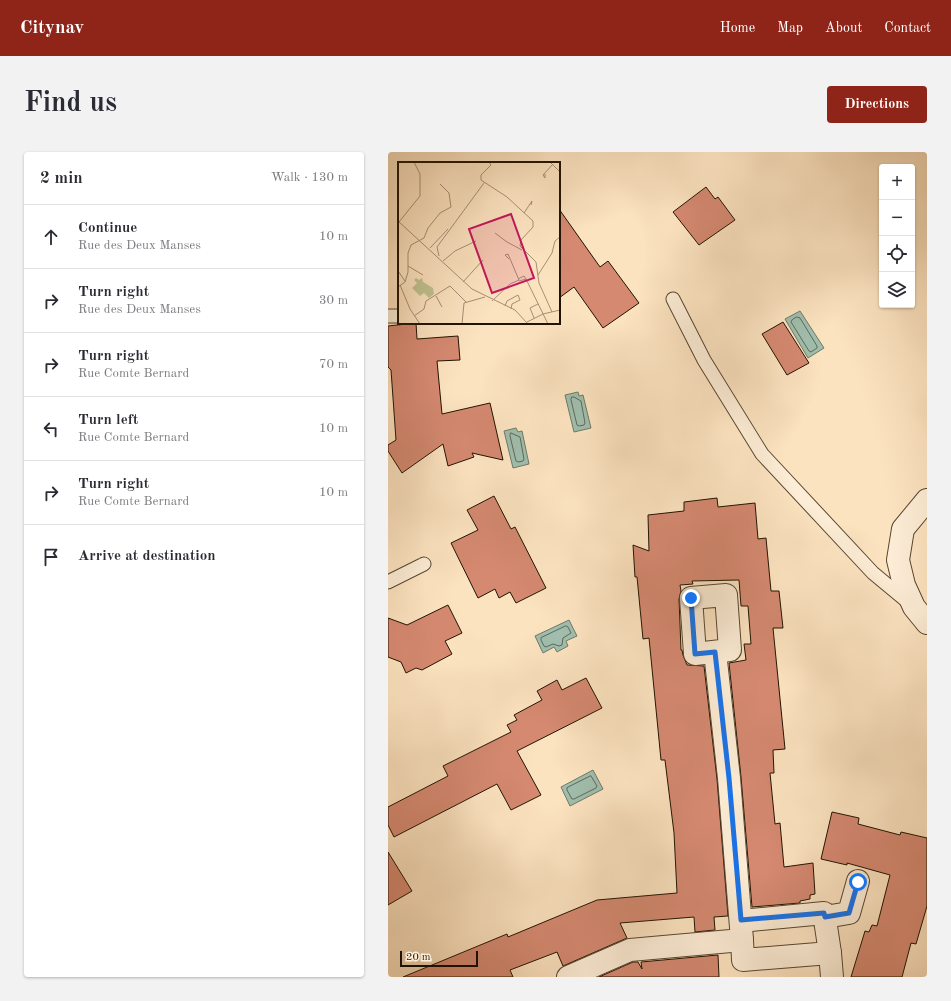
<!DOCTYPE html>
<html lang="en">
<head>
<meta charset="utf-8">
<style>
  body { margin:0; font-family:"Old Standard TT",serif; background:#f2f2f3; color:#2b2b33 }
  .controls { position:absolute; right:12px; top:12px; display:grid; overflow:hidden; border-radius:4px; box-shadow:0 1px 3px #0004 }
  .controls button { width:36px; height:36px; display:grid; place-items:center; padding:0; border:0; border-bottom:1px solid #e1e1e2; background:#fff; color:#2b2b33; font:20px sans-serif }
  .scale { position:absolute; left:12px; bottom:10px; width:78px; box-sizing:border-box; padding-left:4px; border:2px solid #211301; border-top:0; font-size:11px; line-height:14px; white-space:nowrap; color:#211301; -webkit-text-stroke:3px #fdedd6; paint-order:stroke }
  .stop { position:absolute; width:12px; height:12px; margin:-9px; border:3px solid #1a73e8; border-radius:50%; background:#fff }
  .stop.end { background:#1a73e8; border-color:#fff; box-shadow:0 1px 4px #0008 }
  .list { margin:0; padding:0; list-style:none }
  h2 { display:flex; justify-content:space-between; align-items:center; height:52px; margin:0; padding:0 16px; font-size:17px }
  h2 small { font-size:13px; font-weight:400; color:#7c7c81 }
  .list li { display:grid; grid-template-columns:26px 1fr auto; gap:12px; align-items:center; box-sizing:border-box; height:64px; padding:0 16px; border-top:1px solid #e1e1e2 }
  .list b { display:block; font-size:15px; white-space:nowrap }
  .list p { margin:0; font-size:13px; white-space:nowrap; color:#7c7c81 }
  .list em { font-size:13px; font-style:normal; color:#7c7c81 }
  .icon { flex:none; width:22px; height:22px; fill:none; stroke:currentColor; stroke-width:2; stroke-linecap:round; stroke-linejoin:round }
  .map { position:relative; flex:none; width:539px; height:825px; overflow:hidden; border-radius:4px }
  header { display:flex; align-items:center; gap:24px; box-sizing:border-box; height:56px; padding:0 20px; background:#8f2418; color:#fff }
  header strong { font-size:19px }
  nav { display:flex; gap:22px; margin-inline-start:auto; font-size:14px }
  .intro { display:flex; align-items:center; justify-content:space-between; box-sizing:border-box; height:96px; padding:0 24px }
  h1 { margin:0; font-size:28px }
  .button { padding:10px 18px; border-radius:4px; background:#8f2418; color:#fff; font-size:14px; font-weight:700 }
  main { display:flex; gap:24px; padding:0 24px }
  aside { flex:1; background:#fff; border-radius:4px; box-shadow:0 1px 3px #0004 }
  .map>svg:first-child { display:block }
  .water { fill:#a0beae; stroke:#6d7a69 }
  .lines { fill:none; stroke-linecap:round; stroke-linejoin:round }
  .shore { stroke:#606858; stroke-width:1 }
  .building { fill:#d58971; stroke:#211301 }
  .service-casing { stroke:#584731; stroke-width:15 }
  .minor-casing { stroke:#584731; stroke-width:24 }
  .service { stroke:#fdedd6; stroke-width:13 }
  .minor { stroke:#fdedd6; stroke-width:22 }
  .route { stroke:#1a73e8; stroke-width:5 }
  .inset-road { fill:none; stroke:#a49074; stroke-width:1 }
  .view { fill:#c2185b; fill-opacity:0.15; stroke:#c2185b; stroke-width:2 }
  .inset-edge { fill:none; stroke:#211301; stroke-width:2 }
</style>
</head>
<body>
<header>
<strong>Citynav</strong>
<nav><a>Home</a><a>Map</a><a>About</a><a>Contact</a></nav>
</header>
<div class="intro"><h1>Find us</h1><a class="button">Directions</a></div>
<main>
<aside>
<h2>2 min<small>Walk · 130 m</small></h2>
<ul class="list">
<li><svg class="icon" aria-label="ahead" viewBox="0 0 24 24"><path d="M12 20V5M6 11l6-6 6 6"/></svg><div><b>Continue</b><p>Rue des Deux Manses</p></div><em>10 m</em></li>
<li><svg class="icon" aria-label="right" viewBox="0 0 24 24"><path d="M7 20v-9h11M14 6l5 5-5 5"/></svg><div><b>Turn right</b><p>Rue des Deux Manses</p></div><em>30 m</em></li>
<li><svg class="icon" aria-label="right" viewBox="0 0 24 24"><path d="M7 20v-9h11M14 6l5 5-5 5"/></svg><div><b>Turn right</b><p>Rue Comte Bernard</p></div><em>70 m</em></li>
<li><svg class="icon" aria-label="left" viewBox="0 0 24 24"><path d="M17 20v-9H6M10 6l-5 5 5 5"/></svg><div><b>Turn left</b><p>Rue Comte Bernard</p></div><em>10 m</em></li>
<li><svg class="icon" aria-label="right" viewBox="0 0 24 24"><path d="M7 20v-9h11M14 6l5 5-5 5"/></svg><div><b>Turn right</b><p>Rue Comte Bernard</p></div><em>10 m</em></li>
<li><svg class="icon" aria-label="arrive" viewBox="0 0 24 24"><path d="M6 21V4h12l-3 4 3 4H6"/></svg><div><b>Arrive at destination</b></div></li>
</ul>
</aside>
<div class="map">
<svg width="539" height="825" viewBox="0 0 539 825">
  <rect width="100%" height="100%" fill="#fce3c0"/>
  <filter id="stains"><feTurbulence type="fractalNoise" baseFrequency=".005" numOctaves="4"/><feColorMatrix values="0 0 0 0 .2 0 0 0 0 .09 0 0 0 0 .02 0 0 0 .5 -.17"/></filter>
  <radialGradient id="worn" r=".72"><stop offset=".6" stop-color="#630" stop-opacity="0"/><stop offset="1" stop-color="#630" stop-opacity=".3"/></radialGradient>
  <g class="water">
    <path d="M 412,159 L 436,196 L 420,206 L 397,167 Z"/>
    <path d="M 190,240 L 191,244 L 195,243 L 203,276 L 186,280 L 177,243 Z"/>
    <path d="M 128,276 L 130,280 L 134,279 L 141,312 L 125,316 L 116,279 Z"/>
    <path d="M 181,468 L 189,484 L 178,489 L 180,494 L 169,500 L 166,495 L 155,501 L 147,484 Z"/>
    <path d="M 205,618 L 215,637 L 182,654 L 173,635 Z"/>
  </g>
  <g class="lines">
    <g class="shore">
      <path d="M 409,165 L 412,166 L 429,194 L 429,196 L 423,200 L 421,199 L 403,170 L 404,168 Z"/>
      <path d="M 184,245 L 186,245 L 193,249 L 197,271 L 196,273 L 191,274 L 189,273 L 183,248 Z"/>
      <path d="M 123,281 L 132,285 L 136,307 L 135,309 L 130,310 L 128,309 L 122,284 Z"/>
      <path d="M 178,474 L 180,475 L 183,481 L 175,486 L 174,493 L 171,494 L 165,492 L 158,495 L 156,494 L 153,488 L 153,486 Z"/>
      <path d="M 203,624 L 209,634 L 208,636 L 186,647 L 184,647 L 179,638 L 179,636 Z"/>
    </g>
  </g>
  <g class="building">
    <path d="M 318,35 L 327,47 L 330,45 L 347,68 L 311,93 L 285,60 Z"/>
    <path d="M 171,57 L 212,115 L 220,109 L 251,151 L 215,176 L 186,135 L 171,146 Z"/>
    <path d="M 395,170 L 421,211 L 399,223 L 374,182 Z"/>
    <path d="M 28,171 L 29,187 L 70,184 L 72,208 L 49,209 L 54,262 L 102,251 L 115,308 L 84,301 L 86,305 L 60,314 L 55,292 L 14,321 L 0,299 L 0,293 L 8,288 L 3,218 L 0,215 L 0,174 Z"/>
    <path d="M 106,344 L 123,377 L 127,375 L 158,436 L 128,451 L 122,440 L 111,446 L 107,437 L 90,446 L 63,391 L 90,378 L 79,358 Z"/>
    <path d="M 329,346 L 330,355 L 367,351 L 370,387 L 378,386 L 383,439 L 391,439 L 395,476 L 385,476 L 397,597 L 385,598 L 386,621 L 382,621 L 387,672 L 392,671 L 396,715 L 425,711 L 427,742 L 422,743 L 422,747 L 412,749 L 412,751 L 364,755 L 353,625 L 341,511 L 358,508 L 356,492 L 363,492 L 360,454 L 353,454 L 351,428 L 304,429 L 305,432 L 292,433 L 293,439 L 291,447 L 293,498 L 294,498 L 295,503 L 299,513 L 316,514 L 329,627 L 340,764 L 326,765 L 327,778 L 307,780 L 306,765 L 232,771 L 239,786 L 175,814 L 169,800 L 122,818 L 125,825 L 15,825 L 119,782 L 120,785 L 209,748 L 289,741 L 286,681 L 277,608 L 273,608 L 261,486 L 255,487 L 249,425 L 247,425 L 245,393 L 261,399 L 260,363 L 296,359 L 296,350 Z"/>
    <path d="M 60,453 L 74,481 L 57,489 L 64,502 L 34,518 L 28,516 L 18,521 L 13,510 L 0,505 L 0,466 L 19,473 Z"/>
    <path d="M 198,526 L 214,556 L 129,599 L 153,643 L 123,658 L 109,632 L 6,685 L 0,673 L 0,655 L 60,624 L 55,614 L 123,580 L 119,573 L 129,568 L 126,563 L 154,548 L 149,539 L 169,528 L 174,538 Z"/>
    <path d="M 444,660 L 471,666 L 470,672 L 512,683 L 513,680 L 539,686 L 539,754 L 528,792 L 523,791 L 514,825 L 463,825 L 477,779 L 481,780 L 484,773 L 489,774 L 502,723 L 459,711 L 459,713 L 433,707 Z"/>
    <path d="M 0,700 L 24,739 L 0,753 Z"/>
    <path d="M 330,803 L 331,825 L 211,825 L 245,810 L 250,810 L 254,817 L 253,810 Z"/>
  </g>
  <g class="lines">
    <g class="service-casing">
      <g id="service">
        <path d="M 285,147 L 316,208 L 374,302 L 485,421 L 520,450"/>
        <path d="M 0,164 L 11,164"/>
        <path d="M 0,430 L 36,412"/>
      </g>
    </g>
    <g class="minor-casing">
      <g id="minor">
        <path d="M 539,348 L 515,377 L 510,408 L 516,433 L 526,455 L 539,471"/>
        <path d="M 338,443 L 342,498 L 307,502 L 303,446 Z"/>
        <path d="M 437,765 L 461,761 L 470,729"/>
        <path d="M 353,769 L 436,761 L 442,801 L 355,808 L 354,788"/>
        <path d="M 442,801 L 444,825"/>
        <path d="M 180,825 L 242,798 L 354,788 L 341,626 L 327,500"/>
      </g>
    </g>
    <use href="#service" class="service"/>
    <use href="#minor" class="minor"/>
  </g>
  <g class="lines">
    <path class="route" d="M 303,446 L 307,502 L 327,500 L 341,626 L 353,768 L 436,761 L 437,765 L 461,761 L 470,730"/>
  </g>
  <g transform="translate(10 10)">
    <rect width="162" height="162" fill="#fce3c0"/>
    <path d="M 18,116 L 21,118 L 24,116 L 25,120 L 35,126 L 36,132 L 31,136 L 26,131 L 22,134 L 14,126 L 19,121 L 16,118 Z" fill="#c1c391"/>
    <path class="inset-road" d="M 91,0 L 93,3 L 83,13 L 83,18 L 109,35 L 135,59 L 135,65 L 123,78 L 122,84 L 138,100 L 141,121 L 154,150M 152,0 L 162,10M 147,12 L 147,16 L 145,13 L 155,2M 126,51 L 134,39 L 133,43M 0,59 L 74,127 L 117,148 L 130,162M 1,60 L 22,34 L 22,12 L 16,0M 97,71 L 109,80 L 124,88M 32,86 L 50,67M 41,94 L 39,85 L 86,21M 45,99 L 57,89 L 78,79M 10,104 L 25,113M 0,109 L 7,119M 140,113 L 154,91 L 157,79 L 162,75M 120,117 L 126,114 L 128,117 L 121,119M 128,117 L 150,162M 65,120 L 85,98M 2,123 L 12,147 L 22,162M 0,125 L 7,120 L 10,110 L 10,91 L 13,83 L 26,76 L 30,66 L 42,51 L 53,45 L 51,31 L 42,22M 38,134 L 44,145M 94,139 L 112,122 L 121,118 L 110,92 L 107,93 L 111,97M 107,144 L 109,139 L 120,133 L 122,138 L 114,142 L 113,147M 16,154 L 26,147 L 28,139 L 52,124 L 68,140M 136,156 L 132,146 L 140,142M 129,160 L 145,152 L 162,148M 64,162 L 66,141 L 87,135"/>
    <path class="view" d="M 113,52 L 136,116 L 94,131 L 71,67 Z"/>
    <rect width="162" height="162" class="inset-edge"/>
  </g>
  <rect width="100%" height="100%" filter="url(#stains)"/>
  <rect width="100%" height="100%" fill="url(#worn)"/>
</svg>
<div class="controls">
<button>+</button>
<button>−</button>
<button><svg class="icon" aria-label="locate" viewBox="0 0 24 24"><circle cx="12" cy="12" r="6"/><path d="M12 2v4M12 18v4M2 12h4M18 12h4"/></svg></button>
<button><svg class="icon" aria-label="layers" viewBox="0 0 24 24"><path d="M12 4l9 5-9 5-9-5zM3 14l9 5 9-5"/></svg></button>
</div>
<div class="scale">20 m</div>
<div class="stop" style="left:470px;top:730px"></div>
<div class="stop end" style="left:303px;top:446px"></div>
</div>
</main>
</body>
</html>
